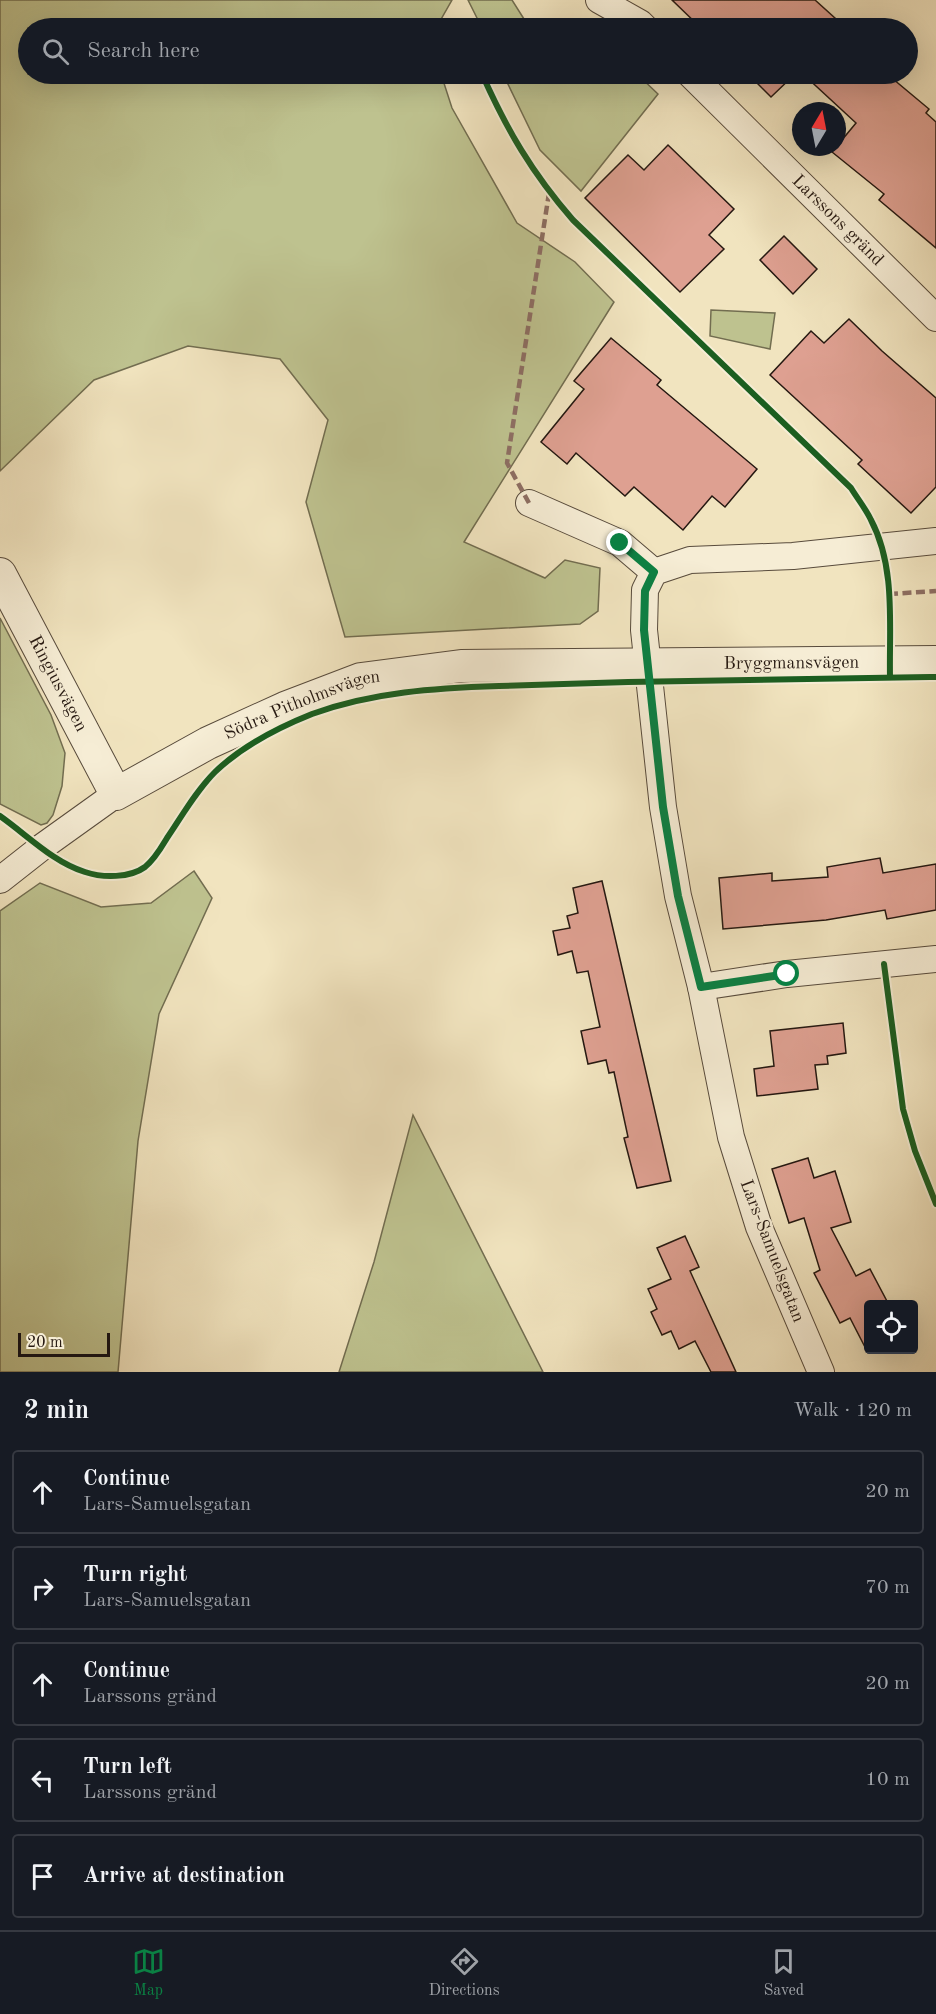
<!DOCTYPE html>
<html lang="en">
<head>
<meta charset="utf-8">
<style>
  body { margin:0; font-family:"Old Standard TT",serif; background:#20242c; color:#f1f3f6 }
  .controls { position:absolute; right:18px; bottom:18px; display:grid; overflow:hidden; border-radius:6px; box-shadow:0 6px 24px #0002 }
  .controls button { width:54px; height:54px; display:grid; place-items:center; padding:0; border:0; border-bottom:2px solid #363941; background:#171b24; color:#f1f3f6; font:30px sans-serif }
  .compass { position:absolute; left:792px; top:102px; width:54px; height:54px; border-radius:50%; background:#171b24; box-shadow:0 6px 24px #0002; rotate:10deg }
  .scale { position:absolute; left:18px; bottom:15px; width:92px; box-sizing:border-box; padding-left:6px; border:3px solid #251811; border-top:0; font-size:16px; line-height:21px; white-space:nowrap; color:#251811; -webkit-text-stroke:4px #f6edd5; paint-order:stroke }
  .stop { position:absolute; width:18px; height:18px; margin:-14px; border:4px solid #0b8043; border-radius:50%; background:#fff }
  .stop.end { background:#0b8043; border-color:#fff; box-shadow:0 2px 6px #0008 }
  .list { margin:0; padding:0; list-style:none }
  h2 { display:flex; justify-content:space-between; align-items:center; height:78px; margin:0; padding:0 24px; font-size:26px }
  h2 small { font-size:20px; font-weight:400; color:#9ea1a6 }
  .list li { display:grid; grid-template-columns:39px 1fr auto; gap:18px; align-items:center; box-sizing:border-box; height:84px; margin:0 12px 12px; padding:0 12px; border:2px solid #363941; border-radius:6px }
  .list b { display:block; font-size:22px; white-space:nowrap }
  .list p { margin:0; font-size:20px; white-space:nowrap; color:#9ea1a6 }
  .list em { font-size:20px; font-style:normal; color:#9ea1a6 }
  .icon { flex:none; width:33px; height:33px; fill:none; stroke:currentColor; stroke-width:2; stroke-linecap:round; stroke-linejoin:round }
  .map { position:relative; flex:none; width:936px; height:1372px; overflow:hidden }
  .search { position:absolute; background:#171b24; box-shadow:0 6px 24px #0002; left:18px; right:18px; top:18px; height:66px; display:flex; align-items:center; gap:15px; box-sizing:border-box; padding:0 21px; border-radius:33px; color:#9ea1a6; font-size:22px }
  .sheet { height:558px; background:#171b24 }
  nav { display:flex; justify-content:space-around; align-items:center; box-sizing:border-box; height:84px; border-top:2px solid #363941; background:#171b24; font-size:16px; color:#9ea1a6 }
  nav a { display:grid; justify-items:center; gap:3px }
  nav .on { color:#0b8043 }
  .map>svg:first-child { display:block }
  .green { fill:#bec28f; stroke:#726d50; stroke-width:1.5 }
  .building { fill:#dea091; stroke:#251811; stroke-width:1.5 }
  .lines { fill:none; stroke-linecap:round; stroke-linejoin:round }
  .minor-casing { stroke:#584b3c; stroke-width:28 }
  .tertiary-casing { stroke:#584b3c; stroke-width:34 }
  .minor { stroke:#f6edd5; stroke-width:26 }
  .tertiary { stroke:#f6edd5; stroke-width:32 }
  .quiet { stroke:#8d6e63; stroke-width:4.5; stroke-dasharray:9 4.5; stroke-linecap:butt }
  .cycleway-casing { stroke:#f6edd5; stroke-width:10 }
  .cycleway { stroke:#1b5e20; stroke-width:6 }
  .route { stroke:#0b8043; stroke-width:8 }
  .labels { text-anchor:middle; dominant-baseline:central; stroke-width:5; stroke-linejoin:round; paint-order:stroke }
  .street-label { font-size:18px; fill:#251811; stroke:#f6edd5 }
</style>
</head>
<body>
<div class="map">
<svg width="936" height="1372" viewBox="0 0 936 1372">
  <rect width="100%" height="100%" fill="#f1e4bf"/>
  <filter id="stains"><feTurbulence type="fractalNoise" baseFrequency=".00333" numOctaves="4"/><feColorMatrix values="0 0 0 0 .2 0 0 0 0 .09 0 0 0 0 .02 0 0 0 .5 -.17"/></filter>
  <radialGradient id="worn" r=".72"><stop offset=".6" stop-color="#630" stop-opacity="0"/><stop offset="1" stop-color="#630" stop-opacity=".3"/></radialGradient>
  <g class="green">
    <path d="M 0,0 L 452,0 L 436,28 L 28,28 L 28,74 L 441,74 L 452,108 L 517,223 L 575,262 L 614,302 L 464,542 L 545,578 L 565,560 L 600,568 L 598,611 L 580,624 L 345,637 L 306,502 L 328,420 L 280,359 L 188,346 L 94,380 L 0,471 Z"/>
    <path d="M 468,0 L 512,0 L 524,19 L 563,28 L 482,28 Z"/>
    <path d="M 503,74 L 637,74 L 658,94 L 581,191 L 540,150 Z"/>
    <path d="M 711,310 L 775,313 L 770,349 L 710,336 Z"/>
    <path d="M 0,618 L 51,715 L 65,753 L 62,786 L 53,815 L 47,823 L 41,825 L 0,804 Z"/>
    <path d="M 194,871 L 212,898 L 159,1014 L 138,1141 L 118,1372 L 0,1372 L 0,911 L 40,883 L 101,907 L 151,903 Z"/>
    <path d="M 413,1115 L 543,1372 L 339,1372 L 374,1262 Z"/>
  </g>
  <g class="building">
    <path d="M 672,0 L 815,0 L 846,28 L 701,28 Z"/>
    <path d="M 754,74 L 795,74 L 771,97 L 751,77 Z"/>
    <path d="M 803,74 L 887,74 L 929,109 L 926,113 L 936,122 L 936,248 L 879,200 L 884,194 L 832,152 L 856,123 Z"/>
    <path d="M 668,145 L 734,209 L 709,235 L 724,249 L 680,292 L 585,198 L 628,155 L 644,170 Z"/>
    <path d="M 784,236 L 817,269 L 793,294 L 760,260 Z"/>
    <path d="M 849,319 L 882,351 L 936,398 L 936,487 L 911,513 L 858,464 L 862,460 L 770,375 L 811,331 L 824,343 Z"/>
    <path d="M 611,338 L 661,380 L 657,385 L 757,469 L 725,507 L 712,496 L 683,530 L 634,487 L 625,496 L 576,453 L 567,464 L 541,442 L 584,389 L 574,381 Z"/>
    <path d="M 880,858 L 883,873 L 936,864 L 936,910 L 887,919 L 885,910 L 826,920 L 723,929 L 719,878 L 772,873 L 772,881 L 828,877 L 827,867 Z"/>
    <path d="M 602,881 L 671,1181 L 637,1188 L 624,1138 L 628,1137 L 614,1072 L 609,1073 L 606,1060 L 588,1064 L 581,1031 L 600,1027 L 588,971 L 577,973 L 572,951 L 558,955 L 553,931 L 570,928 L 567,916 L 578,913 L 573,888 Z"/>
    <path d="M 843,1023 L 846,1053 L 827,1056 L 828,1064 L 815,1065 L 818,1089 L 757,1096 L 754,1069 L 774,1066 L 770,1031 Z"/>
    <path d="M 808,1158 L 814,1178 L 835,1171 L 851,1222 L 831,1228 L 856,1276 L 870,1269 L 889,1305 L 868,1305 L 868,1353 L 850,1318 L 840,1323 L 814,1273 L 820,1270 L 804,1218 L 789,1223 L 772,1169 Z"/>
    <path d="M 685,1236 L 699,1267 L 690,1271 L 736,1372 L 711,1372 L 695,1341 L 679,1349 L 671,1331 L 662,1335 L 651,1312 L 657,1309 L 648,1289 L 671,1279 L 657,1248 Z"/>
  </g>
  <g class="lines">
    <g class="minor-casing">
      <g id="minor">
        <path d="M 599,0 L 640,23 L 645,28"/>
        <path id="s1" d="M 690,74 L 936,318"/>
        <path d="M 529,503 L 620,543 L 654,572"/>
        <path d="M 0,880 L 42,847 L 116,794"/>
        <path d="M 701,987 L 787,974 L 936,959"/>
        <path d="M 821,1372 L 759,1227 L 731,1137 L 701,987 L 678,896 L 663,807 L 644,630 L 645,590 L 654,572 L 690,560 L 793,556 L 936,541"/>
      </g>
    </g>
    <g class="tertiary-casing">
      <g id="tertiary">
        <path id="s2" d="M 0,574 L 116,794 L 208,743 L 285,708 L 361,679 L 461,666 L 936,662"/>
      </g>
    </g>
    <use href="#minor" class="minor"/>
    <use href="#tertiary" class="tertiary"/>
    <g class="quiet">
      <path d="M 529,503 L 507,463 L 549,193"/>
      <path d="M 889,594 L 936,591"/>
    </g>
    <g class="cycleway-casing">
      <g id="cycleway">
        <path d="M 482,74 C 507,130 532,173 573,220 L 851,488 C 857,498 866,509 871,520 C 896,567 889,626 890,677"/>
        <path d="M 0,816 C 27,835 53,862 85,872 C 103,878 130,878 145,867 C 155,859 161,848 167,838 C 182,816 196,791 215,772 C 242,746 277,728 312,714 C 372,692 436,688 499,686 C 542,685 585,683 628,682 C 730,681 833,678 936,677"/>
        <path d="M 884,964 L 903,1109 L 915,1151 L 936,1204"/>
      </g>
    </g>
    <use href="#cycleway" class="cycleway"/>
  </g>
  <g class="lines">
    <path class="route" d="M 620,543 L 654,572 L 645,591 L 644,630 L 663,807 L 678,896 L 701,987 L 787,974"/>
  </g>
  <g class="labels">
    <g class="street-label">
      <text stroke="none"><textPath href="#s1" startOffset="208">Larssons gränd</textPath></text>
      <text stroke="none"><textPath href="#s2" startOffset="951">Bryggmansvägen</textPath></text>
      <text stroke="none"><textPath href="#s2" startOffset="124">Ringiusvägen</textPath></text>
      <text stroke="none"><textPath href="#s2" startOffset="456">Södra Pitholmsvägen</textPath></text>
      <text transform="translate(772 1251) rotate(69)">Lars-Samuelsgatan</text>
    </g>
  </g>
  <rect width="100%" height="100%" filter="url(#stains)"/>
  <rect width="100%" height="100%" fill="url(#worn)"/>
</svg>
<div class="controls">
<button><svg class="icon" aria-label="locate" viewBox="0 0 24 24"><circle cx="12" cy="12" r="6"/><path d="M12 2v4M12 18v4M2 12h4M18 12h4"/></svg></button>
</div>
<svg class="compass" viewBox="-18 -18 36 36"><path d="M0-13l5 13h-10z" fill="#e53935"/><path d="M0 13l5-13h-10z" fill="#9ea1a6"/></svg>
<div class="scale">20 m</div>
<div class="stop" style="left:787px;top:974px"></div>
<div class="stop end" style="left:620px;top:543px"></div>
<div class="search"><svg class="icon" aria-label="search" viewBox="0 0 24 24"><circle cx="10" cy="10" r="6"/><path d="M15 15l6 6"/></svg>Search here</div>
</div>
<section class="sheet">
<h2>2 min<small>Walk · 120 m</small></h2>
<ul class="list">
<li><svg class="icon" aria-label="ahead" viewBox="0 0 24 24"><path d="M12 20V5M6 11l6-6 6 6"/></svg><div><b>Continue</b><p>Lars-Samuelsgatan</p></div><em>20 m</em></li>
<li><svg class="icon" aria-label="right" viewBox="0 0 24 24"><path d="M7 20v-9h11M14 6l5 5-5 5"/></svg><div><b>Turn right</b><p>Lars-Samuelsgatan</p></div><em>70 m</em></li>
<li><svg class="icon" aria-label="ahead" viewBox="0 0 24 24"><path d="M12 20V5M6 11l6-6 6 6"/></svg><div><b>Continue</b><p>Larssons gränd</p></div><em>20 m</em></li>
<li><svg class="icon" aria-label="left" viewBox="0 0 24 24"><path d="M17 20v-9H6M10 6l-5 5 5 5"/></svg><div><b>Turn left</b><p>Larssons gränd</p></div><em>10 m</em></li>
<li><svg class="icon" aria-label="arrive" viewBox="0 0 24 24"><path d="M6 21V4h12l-3 4 3 4H6"/></svg><div><b>Arrive at destination</b></div></li>
</ul>
</section>
<nav>
<a class="on"><svg class="icon" aria-label="map" viewBox="0 0 24 24"><path d="M3 6l6-2 6 2 6-2v14l-6 2-6-2-6 2zM9 4v14M15 6v14"/></svg>Map</a>
<a><svg class="icon" aria-label="directions" viewBox="0 0 24 24"><path d="M12 3l9 9-9 9-9-9zM9 14v-3h6M13 9l2 2-2 2"/></svg>Directions</a>
<a><svg class="icon" aria-label="saved" viewBox="0 0 24 24"><path d="M7 4h10v16l-5-4-5 4z"/></svg>Saved</a>
</nav>
</body>
</html>
